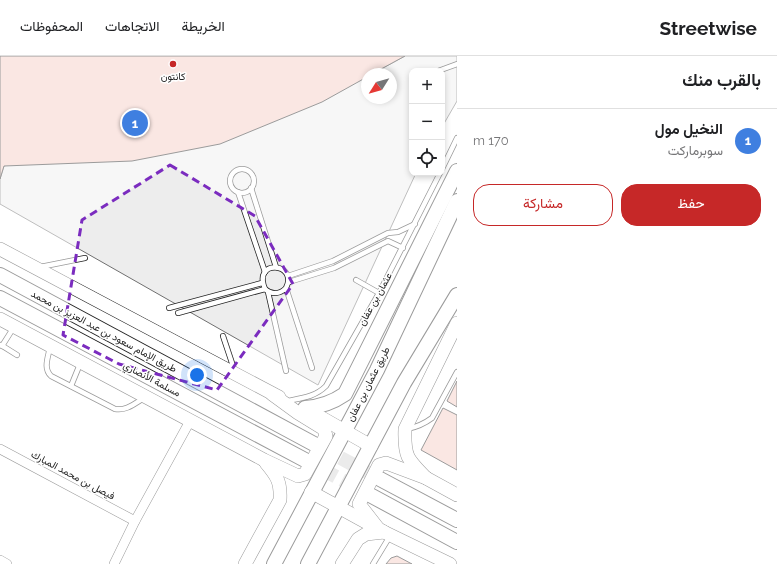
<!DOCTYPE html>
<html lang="ar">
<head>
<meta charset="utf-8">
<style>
  body { margin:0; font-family:Raleway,Vazirmatn,sans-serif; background:#f6f6f6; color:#202124; direction:rtl }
  .controls { position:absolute; right:12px; top:12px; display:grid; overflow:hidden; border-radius:8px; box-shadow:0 2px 6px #0003 }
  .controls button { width:36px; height:36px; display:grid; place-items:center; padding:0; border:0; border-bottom:1px solid #e0e0e0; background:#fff; color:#202124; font:20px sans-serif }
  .compass { position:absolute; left:361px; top:12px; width:36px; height:36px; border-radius:50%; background:#fff; box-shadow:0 2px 6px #0003; rotate:233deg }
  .you { position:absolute; left:197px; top:319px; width:14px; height:14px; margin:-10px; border:3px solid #fff; border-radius:50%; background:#1a73e8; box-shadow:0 0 0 6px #1a73e833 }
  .badge { display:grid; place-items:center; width:26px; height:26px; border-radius:50%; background:#c62828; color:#fff; font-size:13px; font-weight:700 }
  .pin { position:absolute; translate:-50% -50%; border:2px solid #fff; box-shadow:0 1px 4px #0006 }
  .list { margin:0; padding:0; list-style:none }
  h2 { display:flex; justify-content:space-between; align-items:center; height:52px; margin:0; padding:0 16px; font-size:17px }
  h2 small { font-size:13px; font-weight:400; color:#757577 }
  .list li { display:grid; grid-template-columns:26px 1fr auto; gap:12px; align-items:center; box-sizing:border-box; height:64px; padding:0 16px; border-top:1px solid #e0e0e0 }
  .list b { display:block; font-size:15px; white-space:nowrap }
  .list p { margin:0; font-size:13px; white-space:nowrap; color:#757577 }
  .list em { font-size:13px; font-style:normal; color:#757577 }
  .actions { display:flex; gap:8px; padding:12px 16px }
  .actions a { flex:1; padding:9px 0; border:1px solid #c62828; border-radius:16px; text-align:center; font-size:14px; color:#c62828 }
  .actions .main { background:#c62828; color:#fff }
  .icon { flex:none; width:22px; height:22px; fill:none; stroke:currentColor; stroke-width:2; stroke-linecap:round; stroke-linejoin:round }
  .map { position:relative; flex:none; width:457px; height:508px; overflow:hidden; direction:ltr }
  header { display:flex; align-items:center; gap:24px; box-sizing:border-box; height:56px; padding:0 20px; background:#fff; border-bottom:1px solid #e0e0e0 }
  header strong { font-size:19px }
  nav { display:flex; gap:22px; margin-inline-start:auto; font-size:14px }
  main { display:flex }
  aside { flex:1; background:#fff }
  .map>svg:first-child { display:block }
  .parking { fill:#ededed; stroke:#6f6f6f }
  .building { fill:#f3c9c0; stroke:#222 }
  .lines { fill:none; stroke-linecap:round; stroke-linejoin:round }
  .primary-tunnel { stroke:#d3d3d3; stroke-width:14; stroke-dasharray:14 7; stroke-linecap:butt }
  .lane-casing { stroke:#222; stroke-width:6 }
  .street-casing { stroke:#222; stroke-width:10 }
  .secondary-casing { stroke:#222; stroke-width:14 }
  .primary-casing { stroke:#222; stroke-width:16 }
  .lane { stroke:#fff; stroke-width:4.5 }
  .street { stroke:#fff; stroke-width:9 }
  .secondary { stroke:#fff; stroke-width:13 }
  .primary { stroke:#fff; stroke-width:14 }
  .marked { fill:none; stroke:#7b2cbf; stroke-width:3; stroke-dasharray:8 5; stroke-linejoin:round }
  .poi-dot { fill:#c62828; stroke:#fff; stroke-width:1.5 }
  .labels { text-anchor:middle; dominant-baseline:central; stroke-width:3; stroke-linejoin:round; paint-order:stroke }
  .poi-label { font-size:10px; fill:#222; stroke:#fff }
  .street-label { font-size:10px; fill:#222; stroke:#fff }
</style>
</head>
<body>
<header>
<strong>Streetwise</strong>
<nav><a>الخريطة</a><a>الاتجاهات</a><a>المحفوظات</a></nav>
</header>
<main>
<aside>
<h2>بالقرب منك<small></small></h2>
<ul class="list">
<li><span class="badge" style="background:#3f7fe0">1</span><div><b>النخيل مول</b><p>سوبرماركت</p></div><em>170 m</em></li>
</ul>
<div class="actions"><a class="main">حفظ</a><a>مشاركة</a></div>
</aside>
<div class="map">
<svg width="457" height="508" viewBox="0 0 457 508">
  <rect width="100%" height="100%" fill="#fff"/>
  <path class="parking" d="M 405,0 L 457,0 L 457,45 L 442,71 L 442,15 L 412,15 L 412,117 L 416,117 L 318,329 L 0,148 L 0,123 L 4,110 L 367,21 L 367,42 L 391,42 L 391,18 L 372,18 Z"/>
  <g class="building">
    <path d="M 0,0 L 405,0 L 372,18 L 367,18 L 367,21 L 322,46 L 220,88 L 132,105 L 4,110 L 0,123 Z"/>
    <path d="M 457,325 L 457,351 L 447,345 Z"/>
    <path d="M 443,352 L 457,359 L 457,414 L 421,394 Z"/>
    <path d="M 397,500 L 412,508 L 386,508 L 391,502 Z"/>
  </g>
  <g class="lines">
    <g class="primary-tunnel">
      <path d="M 322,392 L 380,423"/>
      <path d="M 305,404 L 370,439"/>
    </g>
    <g class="lane-casing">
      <g id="lane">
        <path d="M 438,15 L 457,8"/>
        <path d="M 442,113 L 457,82"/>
        <circle cx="242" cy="125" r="12"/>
        <path d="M 251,132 L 276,211"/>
        <path d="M 238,136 L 265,216"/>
        <path d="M 40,211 L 85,202"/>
        <path d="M 288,220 L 333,205 L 388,177 L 398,176 L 415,168"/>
        <path d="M 356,224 L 379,237"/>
        <path d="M 289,226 L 334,212 L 388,185 L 403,192"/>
        <path d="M 286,232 C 280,238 272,239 265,233 C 252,202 299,207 286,232 L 312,312"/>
        <path d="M 268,236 L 286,315"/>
        <path d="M 169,252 L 262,227"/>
        <path d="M 178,257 L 265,233"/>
        <path d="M 223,280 L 234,313"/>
        <path d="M 1,289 L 17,299"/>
        <path d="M 2,290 L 14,271"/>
        <path d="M 50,291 C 48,302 43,312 51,320 L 115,353 C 126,355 134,348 144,342"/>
        <path d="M 71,330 L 80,308"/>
        <path d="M 287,345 C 302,342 315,341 326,330 L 379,237 L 440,117"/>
        <path d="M 407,373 C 417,371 424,368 432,362 L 457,316"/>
        <path d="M 373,508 L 390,480"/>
      </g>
    </g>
    <g class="street-casing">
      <g id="street">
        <path d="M 0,393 L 135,465"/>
        <path d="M 0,504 L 7,508"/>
        <path d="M 114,508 L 135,465 L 190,365"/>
      </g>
    </g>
    <g class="secondary-casing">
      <g id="secondary">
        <path d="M 0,193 L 279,341"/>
        <path d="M 0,263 L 264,404 L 298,420 L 305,418 L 326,380 L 324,373 L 298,357 L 272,338"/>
        <path d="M 315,358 L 371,390"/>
        <path d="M 426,422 C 407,403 404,400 405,373 L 457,267"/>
        <path d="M 311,436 L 384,476 L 450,508"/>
        <path d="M 377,471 L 359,448 L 379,409 L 386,407 L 426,422 L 457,439"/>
        <path d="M 245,508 L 280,444 C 281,426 277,420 266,407"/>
        <path d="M 342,508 L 358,483 L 366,478 L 384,476"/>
      </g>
    </g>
    <g class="primary-casing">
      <g id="primary">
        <path d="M 0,219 L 314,388"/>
        <path d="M 0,242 L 305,404"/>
        <path d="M 305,352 C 320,351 332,347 345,338 L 457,115"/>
        <path d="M 380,423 L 457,464"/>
        <path d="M 370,439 L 457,486"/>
        <path d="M 274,508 L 377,314 L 457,145"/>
        <path d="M 308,508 L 404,327 L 457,239"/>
      </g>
    </g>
    <use href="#lane" class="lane"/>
    <use href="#street" class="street"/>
    <use href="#secondary" class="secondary"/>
    <use href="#primary" class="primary"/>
  </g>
  <path d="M0 0H457V508H0ZM 170,109 L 255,160 L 293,228 L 217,334 L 119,308 L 63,279 L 82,164 Z" fill="#fff" fill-opacity=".55" fill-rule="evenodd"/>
  <path class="marked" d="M 170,109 L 255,160 L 293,228 L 217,334 L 119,308 L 63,279 L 82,164 Z"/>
  <circle class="poi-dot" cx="173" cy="8" r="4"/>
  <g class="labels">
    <g class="poi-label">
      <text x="173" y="20">كانتون</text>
    </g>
    <g class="street-label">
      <text transform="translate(375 243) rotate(-61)">عثمان بن عفان</text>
      <text transform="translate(104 275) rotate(28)">طريق الإمام سعود بن عبد العزيز بن محمد</text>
      <text transform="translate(152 323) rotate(28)">مسلمة الأنصاري</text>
      <text transform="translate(368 328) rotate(-63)">طريق عثمان بن عفان</text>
      <text transform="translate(73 419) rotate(28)">فيصل بن محمد المبارك</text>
    </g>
  </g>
</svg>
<div class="controls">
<button>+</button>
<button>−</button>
<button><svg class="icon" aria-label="locate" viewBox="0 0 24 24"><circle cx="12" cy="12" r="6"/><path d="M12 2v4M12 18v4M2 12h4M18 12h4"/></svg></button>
</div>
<svg class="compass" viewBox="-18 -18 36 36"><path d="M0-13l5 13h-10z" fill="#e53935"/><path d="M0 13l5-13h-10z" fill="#757577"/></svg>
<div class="you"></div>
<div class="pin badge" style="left:135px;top:67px;background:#3f7fe0">1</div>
</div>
</main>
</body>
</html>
